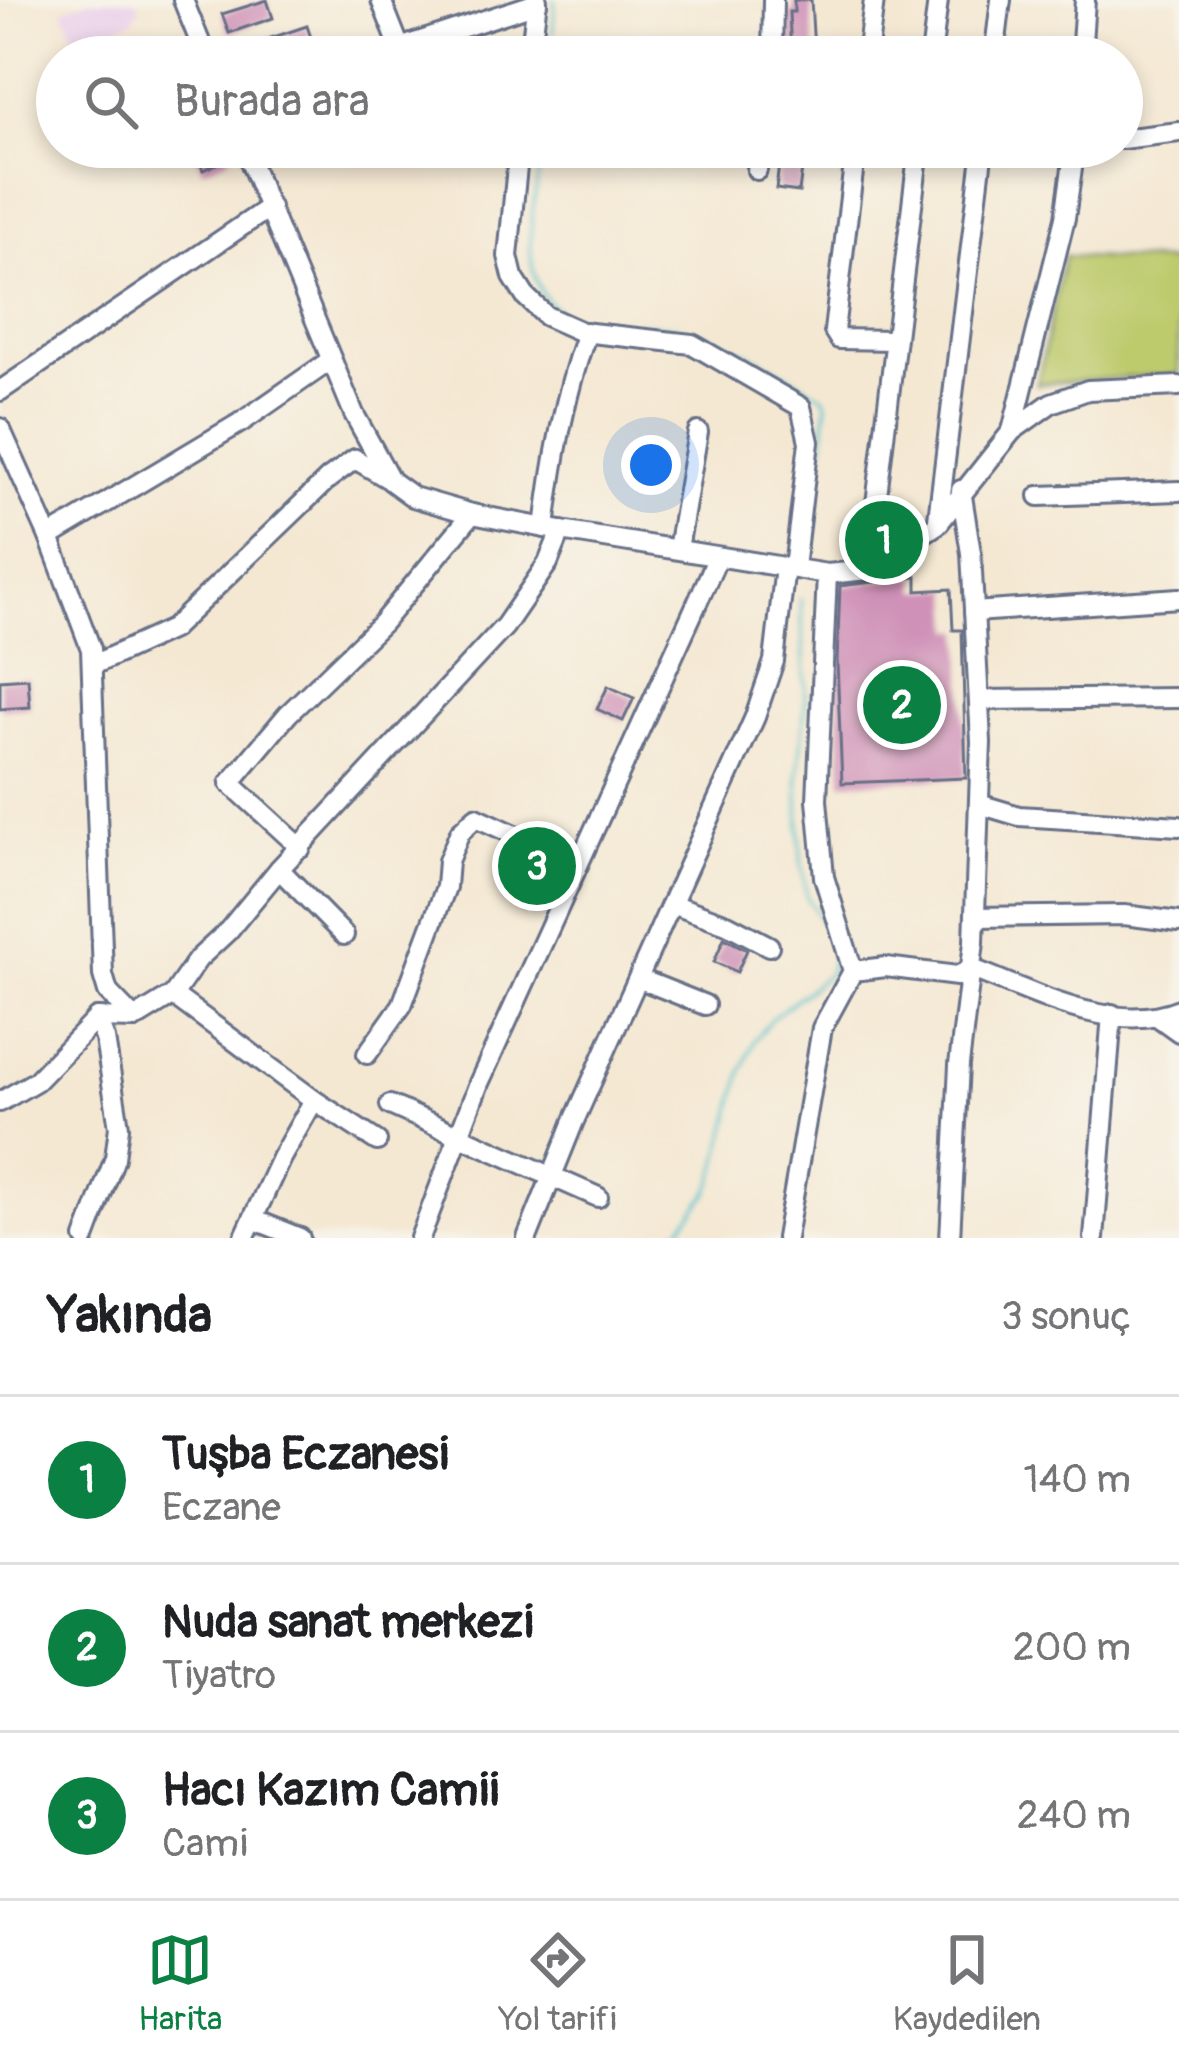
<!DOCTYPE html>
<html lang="tr">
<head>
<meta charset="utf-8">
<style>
  body { margin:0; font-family:Pangolin,sans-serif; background:#f2f2f2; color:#202124 }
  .you { position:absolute; left:651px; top:465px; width:42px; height:42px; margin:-30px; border:9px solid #fff; border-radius:50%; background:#1a73e8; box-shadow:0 0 0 18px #1a73e833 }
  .badge { display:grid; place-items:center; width:78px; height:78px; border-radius:50%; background:#0b8043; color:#fff; font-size:39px; font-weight:700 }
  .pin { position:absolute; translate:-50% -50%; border:6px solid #fff; box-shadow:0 3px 12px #0006 }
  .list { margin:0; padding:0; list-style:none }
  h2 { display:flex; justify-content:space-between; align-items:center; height:156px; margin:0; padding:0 48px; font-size:51px }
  h2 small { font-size:39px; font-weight:400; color:#757577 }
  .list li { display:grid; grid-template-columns:78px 1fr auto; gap:36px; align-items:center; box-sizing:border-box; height:168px; padding:0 48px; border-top:3px solid #e0e0e0 }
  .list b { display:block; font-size:45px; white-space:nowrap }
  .list p { margin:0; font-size:39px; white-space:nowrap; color:#757577 }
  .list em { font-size:39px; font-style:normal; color:#757577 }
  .icon { flex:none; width:66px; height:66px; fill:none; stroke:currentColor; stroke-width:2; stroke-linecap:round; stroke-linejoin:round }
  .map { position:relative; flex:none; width:1179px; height:1238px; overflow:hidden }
  .search { position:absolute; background:#fff; box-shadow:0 6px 18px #0003; left:36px; right:36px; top:36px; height:132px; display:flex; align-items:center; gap:30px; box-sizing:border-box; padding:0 42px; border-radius:66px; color:#757577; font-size:45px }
  .sheet { height:660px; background:#fff }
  nav { display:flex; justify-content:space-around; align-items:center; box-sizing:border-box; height:168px; border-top:3px solid #e0e0e0; background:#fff; font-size:33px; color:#757577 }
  nav a { display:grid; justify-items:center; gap:6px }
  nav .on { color:#0b8043 }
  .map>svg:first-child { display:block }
  .built { fill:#ebd1eb }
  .green { fill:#becb6d; stroke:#6c7d66; stroke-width:3 }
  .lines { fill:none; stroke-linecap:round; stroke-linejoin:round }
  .stream { stroke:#56c3cd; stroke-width:3 }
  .building { fill:#cf91b8 }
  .minor-casing { stroke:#677087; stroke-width:24 }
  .minor { stroke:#fff; stroke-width:18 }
</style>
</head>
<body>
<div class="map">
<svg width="1179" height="1238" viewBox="0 0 1179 1238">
  <rect width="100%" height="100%" fill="#f7f3e8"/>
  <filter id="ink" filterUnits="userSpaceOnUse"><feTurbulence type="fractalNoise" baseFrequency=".00833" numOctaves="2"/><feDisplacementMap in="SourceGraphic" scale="24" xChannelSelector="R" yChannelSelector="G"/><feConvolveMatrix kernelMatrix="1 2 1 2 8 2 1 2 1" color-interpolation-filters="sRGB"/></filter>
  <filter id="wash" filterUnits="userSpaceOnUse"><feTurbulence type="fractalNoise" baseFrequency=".004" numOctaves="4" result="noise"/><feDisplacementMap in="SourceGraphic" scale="48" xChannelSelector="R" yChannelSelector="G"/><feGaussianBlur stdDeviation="2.7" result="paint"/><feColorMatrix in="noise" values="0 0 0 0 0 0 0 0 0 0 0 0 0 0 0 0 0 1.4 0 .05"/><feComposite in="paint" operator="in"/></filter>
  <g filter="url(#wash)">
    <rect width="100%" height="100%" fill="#f4e8d3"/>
    <path class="built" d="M 89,0 L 136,0 L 140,10 L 134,13 L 136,19 L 77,43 L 63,10 Z"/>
    <path class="green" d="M 1064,256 L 1179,262 L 1179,374 L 1037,384 Z"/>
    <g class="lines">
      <g class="stream">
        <path d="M 551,57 L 555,0"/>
        <path d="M 543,147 C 536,200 505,300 579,320 C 612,328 648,320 681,328 C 732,340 779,370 823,396 L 827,404 L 814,544"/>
        <path d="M 672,1238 L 707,1195 L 714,1180 L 742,1071 L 755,1039 L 771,1019 L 829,973 L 833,955 L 830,937 L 807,897 L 801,860 L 798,773 L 806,698 L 801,599"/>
      </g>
    </g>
    <g id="blocks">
      <g class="building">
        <path d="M 267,0 L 273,18 L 229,33 L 222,14 Z"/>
        <path d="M 794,0 L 811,0 L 814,51 L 791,53 L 789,12 L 794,12 Z"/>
        <path d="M 307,26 L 316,52 L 302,57 L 267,57 L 262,41 Z"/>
        <path d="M 206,147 L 225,147 L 230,158 L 203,170 L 195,152 Z"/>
        <path d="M 781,149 L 804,152 L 799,192 L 776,189 Z"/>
        <path d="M 917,577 L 917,591 L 951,589 L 953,630 L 962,630 L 966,778 L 842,783 L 837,662 L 840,586 Z"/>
        <path d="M 28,678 L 30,707 L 0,709 L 0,680 Z"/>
        <path d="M 608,686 L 634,698 L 623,721 L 597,709 Z"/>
        <path d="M 524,854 L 551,866 L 550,877 L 524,874 Z"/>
        <path d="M 724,938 L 747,950 L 737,972 L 714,962 Z"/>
      </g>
    </g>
  </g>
  <g filter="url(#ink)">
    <use href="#blocks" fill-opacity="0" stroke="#677087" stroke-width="3"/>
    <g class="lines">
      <g class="minor-casing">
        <g id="minor">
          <path d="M 183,0 L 206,57"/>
          <path d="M 381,0 L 400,48"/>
          <path d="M 372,57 L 537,3"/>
          <path d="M 530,57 L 537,0"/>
          <path d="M 772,57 L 773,0"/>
          <path d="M 867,57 L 874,0"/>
          <path d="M 931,57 L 938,0"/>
          <path d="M 994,57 L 1001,0"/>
          <path d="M 1081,57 L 1085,0"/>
          <path d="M 1122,139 L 1179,132"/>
          <path d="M 244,147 L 354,414 L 391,481 L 413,497 L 472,514 L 561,531 L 827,574 L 868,570 L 938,524 L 1012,431 L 1051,403 L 1088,390 L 1179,386"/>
          <path d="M 519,147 L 508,256 L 513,277 L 525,296 L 546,316 L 582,332 L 692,344 L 801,407 L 809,442 L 794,568"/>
          <path d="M 856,147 L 834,331 L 839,339 L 893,340"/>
          <path d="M 757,170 L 761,147"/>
          <path d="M 0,391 L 270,207"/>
          <path d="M 0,428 L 49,537 L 91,649 L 103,975 L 108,992 L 134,1019"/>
          <path d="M 1012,431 L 1065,218 L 1075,147"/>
          <path d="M 1039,496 L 1179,491"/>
          <path d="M 938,519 L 983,147"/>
          <path d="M 545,528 C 553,460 564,397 587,332"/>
          <path d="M 49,537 L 243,421 L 331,360"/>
          <path d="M 678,549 L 698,432"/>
          <path d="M 868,570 L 919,147"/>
          <path d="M 974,612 L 1179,598"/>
          <path d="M 93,665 L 172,629 L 328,479 L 355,459 L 387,478"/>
          <path d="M 979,700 L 1179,698"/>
          <path d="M 979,804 L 1019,816 L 1179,826"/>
          <path d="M 301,848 L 230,783 L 288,714 L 382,623 L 472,514"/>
          <path d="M 279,869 L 344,935"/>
          <path d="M 672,904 L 727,924 L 769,946"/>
          <path d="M 975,917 L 1124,915 L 1179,922"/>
          <path d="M 853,971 L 886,967 L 957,976 L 972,969 C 1034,992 1113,1036 1179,1009"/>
          <path d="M 640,979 L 705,1005"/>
          <path d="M 173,995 L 314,1100 L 377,1141"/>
          <path d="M 1158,1017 L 1179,1032"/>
          <path d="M 367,1054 L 402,1005 L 446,887 L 448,861 L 460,832 L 476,817 L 578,864"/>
          <path d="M 0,1102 L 36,1081 L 97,1018 L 134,1019 L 173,995 L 198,959 L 228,931 L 279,869 L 505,626 L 548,563 L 561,531"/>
          <path d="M 390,1105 L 598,1197"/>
          <path d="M 255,1220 L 300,1238"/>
          <path d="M 85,1238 L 115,1158 L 119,1127 L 105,1039 L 97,1018"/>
          <path d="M 244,1238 L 281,1158 L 314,1100"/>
          <path d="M 420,1238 L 479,1083 L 718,557"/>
          <path d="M 527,1238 L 574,1121 L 755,717 L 774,661 L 785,567"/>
          <path d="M 786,1238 L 822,1028 L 853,971 L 824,877 L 817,800 L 827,574"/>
          <path d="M 950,1238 L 959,1065 L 974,942 L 981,742 L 971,553 L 961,490"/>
          <path d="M 1094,1238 L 1112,1014"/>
        </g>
      </g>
      <use href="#minor" class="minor"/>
    </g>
  </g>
</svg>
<div class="you"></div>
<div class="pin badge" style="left:884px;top:540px">1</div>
<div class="pin badge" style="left:902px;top:705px">2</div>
<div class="pin badge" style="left:537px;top:866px">3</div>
<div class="search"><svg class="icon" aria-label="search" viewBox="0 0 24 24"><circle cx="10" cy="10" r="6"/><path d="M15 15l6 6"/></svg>Burada ara</div>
</div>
<section class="sheet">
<h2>Yakında<small>3 sonuç</small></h2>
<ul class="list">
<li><span class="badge">1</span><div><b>Tuşba Eczanesi</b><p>Eczane</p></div><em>140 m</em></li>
<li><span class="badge">2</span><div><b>Nuda sanat merkezi</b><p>Tiyatro</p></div><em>200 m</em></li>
<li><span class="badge">3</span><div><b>Hacı Kazım Camii</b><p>Cami</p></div><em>240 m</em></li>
</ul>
</section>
<nav>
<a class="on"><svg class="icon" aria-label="map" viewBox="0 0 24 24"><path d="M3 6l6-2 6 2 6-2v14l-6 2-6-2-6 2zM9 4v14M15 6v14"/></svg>Harita</a>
<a><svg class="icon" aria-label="directions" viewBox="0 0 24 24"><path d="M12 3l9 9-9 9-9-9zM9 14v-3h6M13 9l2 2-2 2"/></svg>Yol tarifi</a>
<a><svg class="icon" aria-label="saved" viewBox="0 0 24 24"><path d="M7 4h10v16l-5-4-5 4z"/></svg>Kaydedilen</a>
</nav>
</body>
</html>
